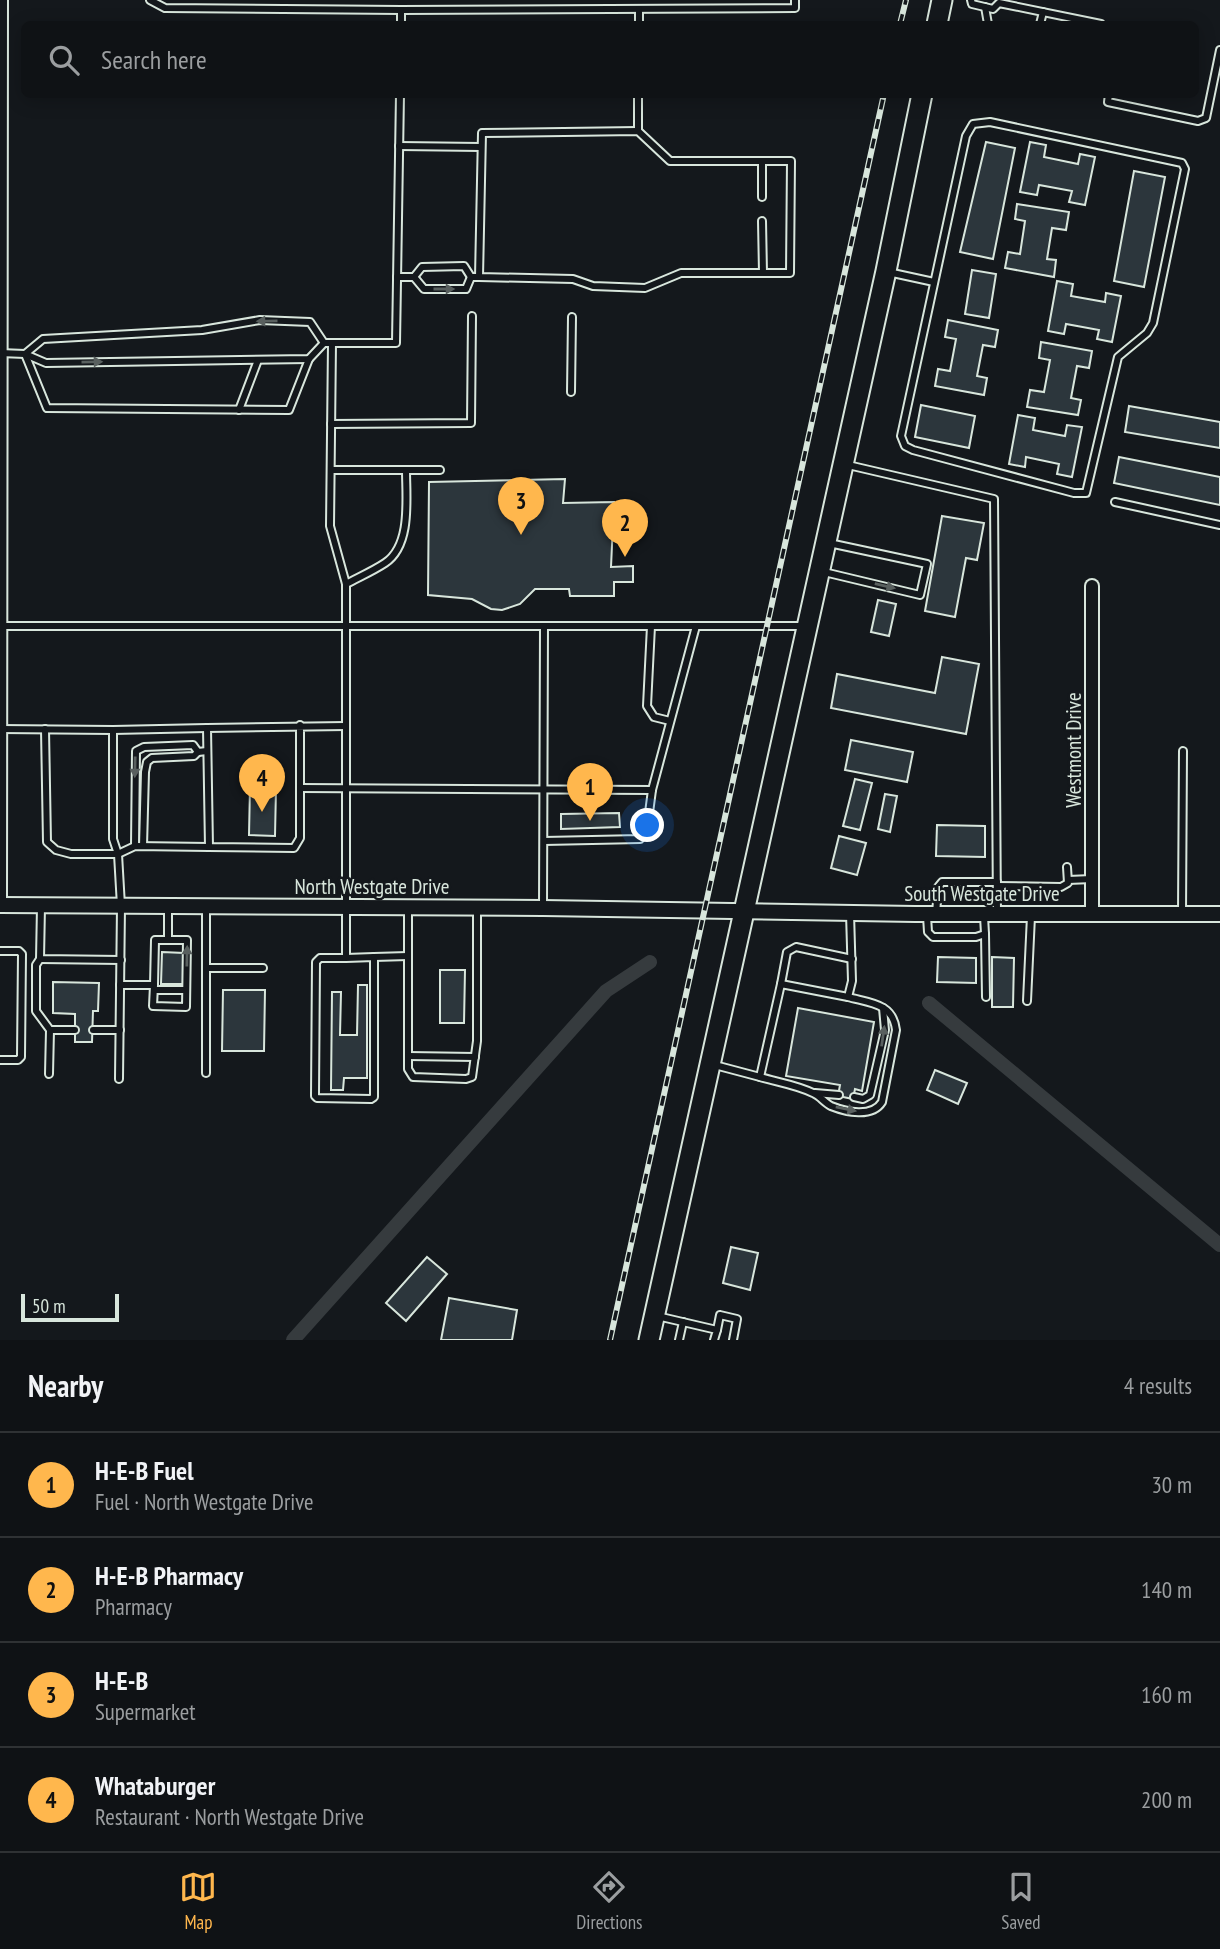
<!DOCTYPE html>
<html lang="en">
<head>
<meta charset="utf-8">
<style>
  body { margin:0; font-family:"PT Sans Narrow",sans-serif; background:#181b1e; color:#f1f3f6 }
  .scale { position:absolute; left:21px; bottom:18px; width:98px; box-sizing:border-box; padding-left:7px; border:4px solid #d8e6dc; border-top:0; font-size:19px; line-height:24px; white-space:nowrap; color:#d8e6dc; -webkit-text-stroke:5px #14181c; paint-order:stroke }
  .you { position:absolute; left:648px; top:826px; width:24px; height:24px; margin:-18px; border:5px solid #fff; border-radius:50%; background:#1a73e8; box-shadow:0 0 0 10px #1a73e833 }
  .badge { display:grid; place-items:center; width:46px; height:46px; border-radius:50%; background:#ffb74d; color:#111; font-size:23px; font-weight:700 }
  .pin { position:absolute; translate:-50% -58px; filter:drop-shadow(0 2px 4px #0008) }
  .pin::after { content:''; position:absolute; top:37px; width:24px; height:21px; background:inherit; clip-path:polygon(0 0,100% 0,50% 100%) }
  .list { margin:0; padding:0; list-style:none }
  h2 { display:flex; justify-content:space-between; align-items:center; height:91px; margin:0; padding:0 28px; font-size:30px }
  h2 small { font-size:23px; font-weight:400; color:#9b9ea0 }
  .list li { display:grid; grid-template-columns:46px 1fr auto; gap:21px; align-items:center; box-sizing:border-box; height:105px; padding:0 28px; border-top:2px solid #2f3234 }
  .list b { display:block; font-size:26px; white-space:nowrap }
  .list p { margin:0; font-size:23px; white-space:nowrap; color:#9b9ea0 }
  .list em { font-size:23px; font-style:normal; color:#9b9ea0 }
  .icon { flex:none; width:38px; height:38px; fill:none; stroke:currentColor; stroke-width:2; stroke-linecap:round; stroke-linejoin:round }
  .map { position:relative; flex:none; width:1220px; height:1340px; overflow:hidden }
  .search { position:absolute; background:#0f1215; box-shadow:0 4px 18px #0003; left:21px; right:21px; top:21px; height:77px; display:flex; align-items:center; gap:18px; box-sizing:border-box; padding:0 24px; border-radius:10px; color:#9b9ea0; font-size:26px }
  .sheet { height:511px; background:#0f1215 }
  nav { display:flex; justify-content:space-around; align-items:center; box-sizing:border-box; height:98px; border-top:2px solid #2f3234; background:#0f1215; font-size:19px; color:#9b9ea0 }
  nav a { display:grid; justify-items:center; gap:4px }
  nav .on { color:#ffb74d }
  .map>svg:first-child { display:block }
  .lines { fill:none; stroke-linecap:round; stroke-linejoin:round }
  .canal { stroke:#363b3e; stroke-width:14 }
  .building { fill:#2c363c; stroke:#d8e6dc; stroke-width:2 }
  .service-casing { stroke:#d8e6dc; stroke-width:10 }
  .minor-casing { stroke:#d8e6dc; stroke-width:16 }
  .tertiary-casing { stroke:#d8e6dc; stroke-width:18 }
  .primary-casing { stroke:#d8e6dc; stroke-width:23 }
  .service { stroke:#14181c; stroke-width:6 }
  .minor { stroke:#14181c; stroke-width:12 }
  .tertiary { stroke:#14181c; stroke-width:14 }
  .primary { stroke:#14181c; stroke-width:19 }
  .rail-casing { stroke:#d8e6dc; stroke-width:6 }
  .rail { stroke:#14181c; stroke-width:3.5; stroke-dasharray:10; stroke-linecap:butt }
  .oneway { fill:#59605f }
  .labels { text-anchor:middle; dominant-baseline:central; stroke-width:5; stroke-linejoin:round; paint-order:stroke }
  .street-label { font-size:21px; fill:#d8e6dc; stroke:#14181c }
</style>
</head>
<body>
<div class="map">
<svg width="1220" height="1340" viewBox="0 0 1220 1340">
  <rect width="100%" height="100%" fill="#14181c"/>
  <g class="lines">
    <g class="canal">
      <path d="M 929,1003 L 1220,1245"/>
      <path d="M 293,1340 L 606,991 L 650,962"/>
    </g>
  </g>
  <g class="building">
    <path d="M 986,142 L 1015,148 L 993,259 L 960,252 Z"/>
    <path d="M 1030,142 L 1046,145 L 1044,157 L 1078,164 L 1080,154 L 1095,157 L 1085,205 L 1069,202 L 1072,191 L 1039,185 L 1037,195 L 1020,192 Z"/>
    <path d="M 1134,171 L 1165,177 L 1144,287 L 1114,281 Z"/>
    <path d="M 1017,204 L 1069,212 L 1066,230 L 1052,228 L 1047,259 L 1056,260 L 1054,277 L 1005,268 L 1008,252 L 1020,254 L 1025,221 L 1015,219 Z"/>
    <path d="M 972,270 L 996,274 L 989,318 L 965,314 Z"/>
    <path d="M 1057,281 L 1073,284 L 1071,296 L 1105,302 L 1106,293 L 1121,296 L 1112,342 L 1097,339 L 1099,330 L 1066,324 L 1064,334 L 1048,331 Z"/>
    <path d="M 948,320 L 998,330 L 995,347 L 983,345 L 977,376 L 987,378 L 984,395 L 935,386 L 938,369 L 950,371 L 956,339 L 945,337 Z"/>
    <path d="M 1041,342 L 1092,351 L 1089,368 L 1077,366 L 1071,398 L 1081,400 L 1078,415 L 1027,407 L 1030,390 L 1044,392 L 1050,360 L 1039,358 Z"/>
    <path d="M 921,405 L 975,416 L 969,448 L 915,437 Z"/>
    <path d="M 1129,406 L 1220,422 L 1220,448 L 1125,432 Z"/>
    <path d="M 1018,415 L 1035,418 L 1033,430 L 1065,436 L 1067,425 L 1082,427 L 1072,477 L 1057,474 L 1059,464 L 1026,457 L 1025,467 L 1009,464 Z"/>
    <path d="M 1119,457 L 1220,477 L 1220,505 L 1114,483 Z"/>
    <path d="M 565,479 L 563,503 L 614,502 L 611,567 L 633,566 L 633,582 L 614,582 L 614,596 L 570,596 L 569,589 L 535,589 L 520,604 L 502,610 L 491,609 L 472,599 L 428,595 L 429,482 Z"/>
    <path d="M 942,516 L 984,523 L 977,560 L 966,558 L 955,617 L 925,611 Z"/>
    <path d="M 878,600 L 896,604 L 889,636 L 871,632 Z"/>
    <path d="M 942,657 L 979,664 L 966,734 L 831,708 L 837,674 L 935,693 Z"/>
    <path d="M 851,740 L 913,752 L 907,782 L 845,770 Z"/>
    <path d="M 855,779 L 872,783 L 860,830 L 843,826 Z"/>
    <path d="M 250,787 L 276,788 L 275,836 L 249,835 Z"/>
    <path d="M 885,794 L 897,796 L 890,832 L 878,829 Z"/>
    <path d="M 619,813 L 620,827 L 561,829 L 561,814 Z"/>
    <path d="M 937,825 L 985,826 L 985,857 L 936,856 Z"/>
    <path d="M 839,836 L 866,843 L 857,875 L 831,868 Z"/>
    <path d="M 162,952 L 184,953 L 183,984 L 161,984 Z"/>
    <path d="M 938,957 L 976,958 L 976,983 L 937,982 Z"/>
    <path d="M 992,957 L 1014,958 L 1013,1007 L 992,1007 Z"/>
    <path d="M 440,970 L 465,970 L 464,1023 L 440,1023 Z"/>
    <path d="M 53,982 L 99,983 L 98,1011 L 93,1011 L 92,1042 L 75,1042 L 75,1014 L 53,1013 Z"/>
    <path d="M 358,985 L 367,985 L 367,1078 L 344,1078 L 343,1090 L 331,1090 L 332,992 L 341,992 L 340,1035 L 357,1035 Z"/>
    <path d="M 223,990 L 265,990 L 264,1051 L 222,1051 Z"/>
    <path d="M 798,1008 L 874,1022 L 862,1091 L 855,1089 L 853,1099 L 838,1096 L 840,1085 L 786,1076 Z"/>
    <path d="M 935,1070 L 967,1083 L 958,1104 L 927,1090 Z"/>
    <path d="M 731,1247 L 758,1253 L 750,1290 L 723,1283 Z"/>
    <path d="M 427,1257 L 447,1274 L 406,1321 L 386,1303 Z"/>
    <path d="M 449,1298 L 517,1310 L 512,1340 L 441,1340 Z"/>
  </g>
  <g class="lines">
    <g class="service-casing">
      <g id="service">
        <path d="M 150,0 L 165,8 L 401,10 L 795,8 L 795,0"/>
        <path d="M 971,0 L 972,4 L 993,9 L 999,3 L 1101,24"/>
        <path d="M 985,7 L 988,24"/>
        <path d="M 401,24 L 401,10"/>
        <path d="M 639,24 L 639,9"/>
        <path d="M 1040,24 L 1043,12"/>
        <path d="M 1109,94 L 1108,102 L 1198,121 L 1206,118 L 1220,50"/>
        <path d="M 990,122 L 1182,163 L 1185,169 L 1153,323 L 1147,333 L 1118,357 L 1086,493 L 1074,493 L 913,450 L 905,446 L 901,436 L 966,136 L 973,124 Z"/>
        <path d="M 638,131 L 638,94"/>
        <path d="M 399,146 L 481,147"/>
        <path d="M 762,161 L 762,197"/>
        <path d="M 762,221 L 763,273"/>
        <path d="M 888,272 L 934,282"/>
        <path d="M 397,277 L 414,277 L 422,267 L 464,266 L 471,277"/>
        <path d="M 414,277 L 424,289 L 466,289 L 471,277"/>
        <path d="M 471,277 L 479,277 L 573,279 L 593,286 L 645,288 L 681,273 L 790,273 L 791,161 L 670,161 L 638,131 L 482,133 L 479,277"/>
        <path d="M 332,343 L 396,343 L 400,94"/>
        <path d="M 0,353 L 25,354 L 46,363 L 309,359 L 324,343"/>
        <path d="M 25,354 L 43,339 L 202,330 L 260,320 L 310,322 L 324,343 L 332,343 L 330,526 L 346,584 L 346,958 L 320,958 L 316,962 L 315,1096 L 317,1098 L 371,1099 L 374,1097 L 374,957 L 346,958"/>
        <path d="M 25,354 L 47,408 L 289,410 L 309,359"/>
        <path d="M 571,392 L 572,317"/>
        <path d="M 239,410 L 258,360"/>
        <path d="M 331,424 L 471,423 L 472,316"/>
        <path d="M 848,465 L 994,499 L 997,914"/>
        <path d="M 331,470 L 406,470 C 406,498 412,545 385,563 C 373,571 359,577 346,584"/>
        <path d="M 406,470 L 440,470"/>
        <path d="M 1115,502 L 1220,525"/>
        <path d="M 824,572 L 920,595 L 927,564 L 829,543"/>
        <path d="M 1,626 L 804,626"/>
        <path d="M 651,626 L 647,706 L 654,717 L 670,721"/>
        <path d="M 300,725 L 300,838 L 294,848 L 209,847 L 207,728 L 346,726"/>
        <path d="M 0,729 L 113,730 L 113,839 L 118,854 L 121,906 L 119,1079"/>
        <path d="M 45,729 L 47,842 L 56,850 L 71,854 L 118,854 L 135,846 L 209,847"/>
        <path d="M 113,730 L 207,728"/>
        <path d="M 300,788 L 652,790"/>
        <path d="M 544,841 L 640,839 L 647,828 L 652,790 L 696,626"/>
        <path d="M 135,846 L 136,751 L 144,747 L 193,745 L 198,752 L 207,751"/>
        <path d="M 143,846 L 145,772 L 147,762 L 152,758 L 194,756 L 198,752"/>
        <path d="M 1068,880 L 1092,879"/>
        <path d="M 997,886 L 1061,887 L 1068,883 L 1067,867"/>
        <path d="M 41,906 L 40,959 L 121,960"/>
        <path d="M 168,907 L 168,940"/>
        <path d="M 206,907 L 206,1073"/>
        <path d="M 543,907 L 544,626"/>
        <path d="M 408,908 L 408,1069 L 413,1077 L 466,1079 L 472,1077 L 477,1041 L 477,908"/>
        <path d="M 936,914 L 938,887 L 942,882 L 997,882"/>
        <path d="M 1182,914 L 1183,751"/>
        <path d="M 927,916 L 928,932 L 933,937 L 976,937 L 985,934 L 984,916"/>
        <path d="M 985,934 L 986,997"/>
        <path d="M 0,951 L 19,951 L 22,954 L 21,1057 L 18,1060 L 0,1060"/>
        <path d="M 374,957 L 408,956"/>
        <path d="M 40,959 L 36,965 L 36,1011 L 50,1030 L 49,1074"/>
        <path d="M 206,968 L 263,968"/>
        <path d="M 781,984 L 787,952 L 796,947 L 852,959"/>
        <path d="M 120,985 L 154,985 L 155,940 L 187,940 L 186,1007 L 153,1006 L 154,985"/>
        <path d="M 154,990 L 186,990"/>
        <path d="M 1027,1001 L 1031,916"/>
        <path d="M 50,1030 L 75,1030"/>
        <path d="M 93,1030 L 120,1030"/>
        <path d="M 408,1056 L 475,1057"/>
        <path d="M 711,1064 L 760,1077 L 781,984 L 848,997 L 852,981 L 850,913"/>
        <path d="M 760,1077 C 777,1082 797,1085 813,1093 C 820,1096 825,1103 831,1106 C 846,1112 872,1118 882,1102 L 896,1030 C 893,1003 870,1003 848,997"/>
        <path d="M 815,1093 L 839,1095"/>
        <path d="M 854,1097 L 863,1099 L 870,1095 L 885,1030 L 883,1008"/>
        <path d="M 657,1316 L 717,1330 L 714,1340"/>
        <path d="M 717,1330 L 720,1315 L 737,1319 L 733,1340"/>
        <path d="M 679,1340 L 683,1322"/>
      </g>
    </g>
    <g class="minor-casing">
      <g id="minor">
        <path d="M 1092,586 L 1092,914"/>
        <path d="M 0,905 L 1,0"/>
      </g>
    </g>
    <g class="tertiary-casing">
      <path id="tertiary" d="M 0,905 L 543,908 L 915,914 L 1220,914"/>
    </g>
    <g class="primary-casing">
      <g id="primary">
        <path d="M 937,24 L 942,0"/>
        <path d="M 649,1340 L 886,271 L 922,94"/>
      </g>
    </g>
    <use href="#service" class="service"/>
    <use href="#minor" class="minor"/>
    <use href="#tertiary" class="tertiary"/>
    <use href="#primary" class="primary"/>
    <g class="rail-casing">
      <g id="rail">
        <path d="M 900,24 L 906,0"/>
        <path d="M 610,1340 L 884,94"/>
      </g>
    </g>
    <use href="#rail" class="rail"/>
  </g>
  <defs><path id="oneway-solid" d="M-6-.8H1V-3.2L6.5 0L1 3.2V.8H-6Z" transform="scale(1.75)"/></defs>
  <g class="oneway">
    <use href="#oneway-solid" transform="translate(444 289)"/>
    <use href="#oneway-solid" transform="translate(267 321) rotate(179)"/>
    <use href="#oneway-solid" transform="translate(92 362) rotate(-1)"/>
    <use href="#oneway-solid" transform="translate(885 586) rotate(13)"/>
    <use href="#oneway-solid" transform="translate(135 767) rotate(91)"/>
    <use href="#oneway-solid" transform="translate(187 956) rotate(-89)"/>
    <use href="#oneway-solid" transform="translate(883 1036) rotate(-82)"/>
    <use href="#oneway-solid" transform="translate(846 1109) rotate(12)"/>
  </g>
  <g class="labels">
    <g class="street-label">
      <text transform="translate(1073 750) rotate(-90)">Westmont Drive</text>
      <text x="372" y="886">North Westgate Drive</text>
      <text x="982" y="893">South Westgate Drive</text>
    </g>
  </g>
</svg>
<div class="scale">50 m</div>
<div class="you"></div>
<div class="pin badge" style="left:590px;top:821px">1</div>
<div class="pin badge" style="left:625px;top:557px">2</div>
<div class="pin badge" style="left:521px;top:535px">3</div>
<div class="pin badge" style="left:262px;top:812px">4</div>
<div class="search"><svg class="icon" aria-label="search" viewBox="0 0 24 24"><circle cx="10" cy="10" r="6"/><path d="M15 15l6 6"/></svg>Search here</div>
</div>
<section class="sheet">
<h2>Nearby<small>4 results</small></h2>
<ul class="list">
<li><span class="badge">1</span><div><b>H-E-B Fuel</b><p>Fuel · North Westgate Drive</p></div><em>30 m</em></li>
<li><span class="badge">2</span><div><b>H-E-B Pharmacy</b><p>Pharmacy</p></div><em>140 m</em></li>
<li><span class="badge">3</span><div><b>H-E-B</b><p>Supermarket</p></div><em>160 m</em></li>
<li><span class="badge">4</span><div><b>Whataburger</b><p>Restaurant · North Westgate Drive</p></div><em>200 m</em></li>
</ul>
</section>
<nav>
<a class="on"><svg class="icon" aria-label="map" viewBox="0 0 24 24"><path d="M3 6l6-2 6 2 6-2v14l-6 2-6-2-6 2zM9 4v14M15 6v14"/></svg>Map</a>
<a><svg class="icon" aria-label="directions" viewBox="0 0 24 24"><path d="M12 3l9 9-9 9-9-9zM9 14v-3h6M13 9l2 2-2 2"/></svg>Directions</a>
<a><svg class="icon" aria-label="saved" viewBox="0 0 24 24"><path d="M7 4h10v16l-5-4-5 4z"/></svg>Saved</a>
</nav>
</body>
</html>
